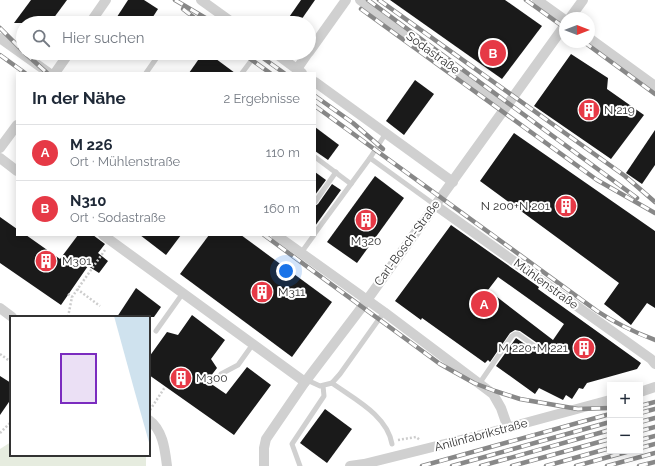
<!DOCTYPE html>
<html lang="de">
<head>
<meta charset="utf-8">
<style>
  body { margin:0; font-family:Raleway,sans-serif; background:#f2f2f3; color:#1f2937 }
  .controls { position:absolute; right:12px; bottom:12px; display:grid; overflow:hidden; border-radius:0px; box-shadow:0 2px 10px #0003 }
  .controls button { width:36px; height:36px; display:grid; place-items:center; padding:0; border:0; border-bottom:1px solid #e0e1e3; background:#fff; color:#1f2937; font:20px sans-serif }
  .compass { position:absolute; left:559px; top:12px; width:36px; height:36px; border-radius:50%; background:#fff; box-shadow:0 2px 10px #0003; rotate:90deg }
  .you { position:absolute; left:286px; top:271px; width:14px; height:14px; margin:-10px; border:3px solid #fff; border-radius:50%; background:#1a73e8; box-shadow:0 0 0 6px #1a73e833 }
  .badge { display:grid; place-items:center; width:26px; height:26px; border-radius:50%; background:#e63946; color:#fff; font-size:13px; font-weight:700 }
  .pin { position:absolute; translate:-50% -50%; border:2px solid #fff; box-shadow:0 1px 4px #0006 }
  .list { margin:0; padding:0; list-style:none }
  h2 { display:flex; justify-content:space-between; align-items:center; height:52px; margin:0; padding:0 16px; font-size:17px }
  h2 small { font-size:13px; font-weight:400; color:#747a83 }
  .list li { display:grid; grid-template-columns:26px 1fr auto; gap:12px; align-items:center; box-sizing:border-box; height:56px; padding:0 16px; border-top:1px solid #e0e1e3 }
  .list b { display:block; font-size:15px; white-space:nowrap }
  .list p { margin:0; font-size:13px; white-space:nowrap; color:#747a83 }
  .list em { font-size:13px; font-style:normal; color:#747a83 }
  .icon { flex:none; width:22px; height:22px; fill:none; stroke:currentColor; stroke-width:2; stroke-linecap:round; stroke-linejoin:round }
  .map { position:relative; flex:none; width:655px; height:466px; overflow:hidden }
  .search { position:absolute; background:#fff; box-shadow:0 2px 10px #0003; left:16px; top:16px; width:300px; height:44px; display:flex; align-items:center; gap:10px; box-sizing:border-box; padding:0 14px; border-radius:22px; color:#747a83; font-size:15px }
  .panel { position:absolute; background:#fff; box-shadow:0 2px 10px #0003; left:16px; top:72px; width:300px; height:164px; border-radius:0px }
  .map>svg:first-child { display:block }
  .green { fill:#e6ecdf }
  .building { fill:#1a1a1a; fill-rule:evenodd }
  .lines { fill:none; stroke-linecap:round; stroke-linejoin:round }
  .path { stroke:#cdcdcd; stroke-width:2.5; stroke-dasharray:2 2; stroke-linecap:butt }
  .lane { stroke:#d0d0d0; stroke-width:5 }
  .street { stroke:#d0d0d0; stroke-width:10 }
  .rail-casing { stroke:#888; stroke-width:4.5 }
  .rail { stroke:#fff; stroke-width:3; stroke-dasharray:9; stroke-linecap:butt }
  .labels { text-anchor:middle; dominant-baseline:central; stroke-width:4; stroke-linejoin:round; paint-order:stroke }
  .street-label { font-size:12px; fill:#333; stroke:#fff }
  .poi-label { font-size:12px; fill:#333; stroke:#fff; text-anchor:start }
  .view { fill:#7b2cbf; fill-opacity:0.15; stroke:#7b2cbf; stroke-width:2 }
  .inset-edge { fill:none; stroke:#333; stroke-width:2 }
</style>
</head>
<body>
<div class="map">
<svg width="655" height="466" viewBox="0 0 655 466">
  <rect width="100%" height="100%" fill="#fff"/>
  <path class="green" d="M 11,442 L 11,455 L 146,455 L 146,466 L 0,466 L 0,449 Z"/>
  <g class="building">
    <path d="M 31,0 L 67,0 L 50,23 L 14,23 Z"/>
    <path d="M 128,0 L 144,0 L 158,9 L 149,23 L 113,23 Z"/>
    <path d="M 301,0 L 315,0 L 299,23 L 285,23 Z"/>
    <path d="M 390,0 L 505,0 L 542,26 L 502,79 Z"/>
    <path d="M 203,53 L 208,53 L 235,73 L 189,73 Z"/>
    <path d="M 571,54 L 608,78 L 607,89 L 644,115 L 611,159 L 534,106 Z"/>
    <path d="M 415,80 L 434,94 L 404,135 L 386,121 Z"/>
    <path d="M 315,127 L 339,145 L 328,160 L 315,151 Z"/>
    <path d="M 655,130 L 655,165 L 642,184 L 626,173 Z"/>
    <path d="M 514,133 L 655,231 L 655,308 L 647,303 L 631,325 L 604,304 L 619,283 L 480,181 Z"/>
    <path d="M 315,172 L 326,180 L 315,195 Z"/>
    <path d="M 375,176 L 404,198 L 357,263 L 327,242 Z"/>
    <path d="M 332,184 L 341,190 L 315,226 L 315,206 L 318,204 Z"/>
    <path d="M 0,217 L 17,229 L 17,235 L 26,235 L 60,259 L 78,235 L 93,235 L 105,244 L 98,253 L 108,261 L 99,273 L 88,266 L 61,305 L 0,263 Z"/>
    <path d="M 451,225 L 539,287 L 538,289 L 641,363 L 637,369 L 587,383 L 583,389 L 579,388 L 572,399 L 566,395 L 563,400 L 539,388 L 535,394 L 496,366 L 516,338 L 538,353 L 541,354 L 543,352 L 543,347 L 520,331 L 515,330 L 510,333 L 490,362 L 488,360 L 485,363 L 422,318 L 421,320 L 395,301 ZM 498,277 L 564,324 L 553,340 L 488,290 Z"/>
    <path d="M 140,235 L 181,235 L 166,255 Z"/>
    <path d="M 209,235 L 241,235 L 332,302 L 292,357 L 180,274 Z"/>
    <path d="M 136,288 L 161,307 L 154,317 L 117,317 Z"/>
    <path d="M 192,315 L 225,340 L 211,359 L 217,368 L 207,381 L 226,394 L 247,367 L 271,385 L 234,435 L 149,375 L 149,357 L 167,332 L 178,335 Z"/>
    <path d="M 0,376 L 11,383 L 11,399 L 0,415 Z"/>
    <path d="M 325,409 L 352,429 L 327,463 L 300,443 Z"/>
  </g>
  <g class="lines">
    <g class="path">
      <path d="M 77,289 L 100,306"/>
      <path d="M 68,294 L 72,297"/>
      <path d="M 68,317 L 72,297 L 105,250"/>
      <path d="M 0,354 L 11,362"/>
      <path d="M 150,410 L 165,387"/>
      <path d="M 0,433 L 11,422"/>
      <path d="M 398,440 L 416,437 L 420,440"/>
    </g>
    <g class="lane">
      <path d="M 146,73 L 160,53"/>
      <path d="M 242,73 L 257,53"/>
      <path d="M 315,157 L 351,184"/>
      <path d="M 370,158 L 386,133"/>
      <path d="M 315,202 L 336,172"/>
      <path d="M 315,233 L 370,158 L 435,205"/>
      <path d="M 301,253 L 314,235"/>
      <path d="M 156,331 L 183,293"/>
      <path d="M 307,380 L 320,386 L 332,383 L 340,374 L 384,312"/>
      <path d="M 216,381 L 221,374 L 238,365 L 253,344"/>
      <path d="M 332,383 C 354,399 387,415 392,444"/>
      <path d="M 479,384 L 512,336 L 515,334 L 518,334 L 540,350"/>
      <path d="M 300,466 L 292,444 L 324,396 L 323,386"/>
    </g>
    <g class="street">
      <path d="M 201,0 L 233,23"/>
      <path d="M 360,0 L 506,106"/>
      <path d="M 537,0 L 565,20"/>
      <path d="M 570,18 L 583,0"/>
      <path d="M 90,23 L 106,0"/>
      <path d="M 0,38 L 49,73"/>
      <path d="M 589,38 L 655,86"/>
      <path d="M 309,52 L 346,0"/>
      <path d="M 275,53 L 302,73"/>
      <path d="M 297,69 L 308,53"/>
      <path d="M 55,73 L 69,53"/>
      <path d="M 315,82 L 453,182"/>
      <path d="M 0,148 L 17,125"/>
      <path d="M 0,158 L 17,171"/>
      <path d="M 435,205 L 651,359 L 655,364"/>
      <path d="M 103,235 L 305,382"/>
      <path d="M 276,235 L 384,312 L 493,394 L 501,408 L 508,428"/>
      <path d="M 0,308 L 12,317"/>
      <path d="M 640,392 L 655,387"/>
      <path d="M 149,420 C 163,430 165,450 167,466"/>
      <path d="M 264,466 L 264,448 L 266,439 L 305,382 L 362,307 L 565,25"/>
      <path d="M 350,466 L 364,464 L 477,436 L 610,400"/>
    </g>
    <g class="rail-casing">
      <g id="rail">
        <path d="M 175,0 L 214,23"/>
        <path d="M 368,0 L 637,198"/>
        <path d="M 379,0 L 625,176 L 655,202"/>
        <path d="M 526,0 L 565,28"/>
        <path d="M 183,9 L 201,23"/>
        <path d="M 361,9 L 597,180 L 655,213"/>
        <path d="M 0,28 L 23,51"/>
        <path d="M 584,42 L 655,94"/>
        <path d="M 25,53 L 47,73"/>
        <path d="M 242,53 L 270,73"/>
        <path d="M 256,53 L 284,73"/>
        <path d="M 0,55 L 25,73"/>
        <path d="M 315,96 L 353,123 L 383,149"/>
        <path d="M 315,106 L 597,311 C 615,323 634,332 655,340"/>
        <path d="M 264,235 L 440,364 L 474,383 L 495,391 L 520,399 L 578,409 L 610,408"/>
        <path d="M 640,406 L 655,402"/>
        <path d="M 640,413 L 655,409"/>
        <path d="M 640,422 L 655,418"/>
        <path d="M 640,431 L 655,427"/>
        <path d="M 640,440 L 655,436"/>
        <path d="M 640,448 L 655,444"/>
        <path d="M 422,466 L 610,414"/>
        <path d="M 452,466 L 610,422"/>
        <path d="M 481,466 L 610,430"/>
        <path d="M 512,466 L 610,439"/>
        <path d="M 546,466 L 610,448"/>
        <path d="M 576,466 L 630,451"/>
        <path d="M 607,466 L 655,453"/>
        <path d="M 639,466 L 655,462"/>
      </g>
    </g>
    <use href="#rail" class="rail"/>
  </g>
  <defs>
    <g id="building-disc" transform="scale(1.15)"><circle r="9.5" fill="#e63946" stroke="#fff"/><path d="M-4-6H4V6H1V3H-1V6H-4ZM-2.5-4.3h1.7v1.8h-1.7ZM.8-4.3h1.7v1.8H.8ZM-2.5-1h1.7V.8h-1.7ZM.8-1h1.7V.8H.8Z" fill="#fff"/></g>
  </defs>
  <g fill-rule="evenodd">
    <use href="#building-disc" x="589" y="110"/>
    <use href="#building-disc" x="566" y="206"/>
    <use href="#building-disc" x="366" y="220"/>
    <use href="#building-disc" x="46" y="261"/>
    <use href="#building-disc" x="262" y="292"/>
    <use href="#building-disc" x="584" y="348"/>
    <use href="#building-disc" x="181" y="378"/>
  </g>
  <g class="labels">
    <g class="street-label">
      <text transform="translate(433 53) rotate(36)">Sodastraße</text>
      <text transform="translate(407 243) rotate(-54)">Carl-Bosch-Straße</text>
      <text transform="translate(546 284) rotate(36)">Mühlenstraße</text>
      <text transform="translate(481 435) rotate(-15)">Anilinfabrikstraße</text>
    </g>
    <g class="poi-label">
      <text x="604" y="110">N 219</text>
      <text x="550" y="206" text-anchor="end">N 200+N 201</text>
      <text x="366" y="241" text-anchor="middle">M320</text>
      <text x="62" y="261">M301</text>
      <text x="278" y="292">M311</text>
      <text x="568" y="348" text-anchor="end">M 220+M 221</text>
      <text x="196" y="378">M300</text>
    </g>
  </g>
  <g transform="translate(10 316)">
    <rect width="140" height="140" fill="#fff"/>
    <path d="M 104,0 L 140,0 L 140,130 L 124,73 Z" fill="#cfe2ee"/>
    <path class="view" d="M 51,38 L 86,38 L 86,87 L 51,87 Z"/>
    <rect width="140" height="140" class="inset-edge"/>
  </g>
</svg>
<div class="controls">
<button>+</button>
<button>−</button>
</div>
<svg class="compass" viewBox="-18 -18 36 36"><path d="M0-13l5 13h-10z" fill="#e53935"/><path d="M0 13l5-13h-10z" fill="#747a83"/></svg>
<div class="you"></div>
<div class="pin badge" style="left:484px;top:304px">A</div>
<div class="pin badge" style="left:493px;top:53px">B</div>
<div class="search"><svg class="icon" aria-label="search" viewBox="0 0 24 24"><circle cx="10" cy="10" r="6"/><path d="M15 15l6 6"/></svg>Hier suchen</div>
<section class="panel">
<h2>In der Nähe<small>2 Ergebnisse</small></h2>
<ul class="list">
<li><span class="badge">A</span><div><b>M 226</b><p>Ort · Mühlenstraße</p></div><em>110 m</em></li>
<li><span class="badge">B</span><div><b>N310</b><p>Ort · Sodastraße</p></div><em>160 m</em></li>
</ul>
</section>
</div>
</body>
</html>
